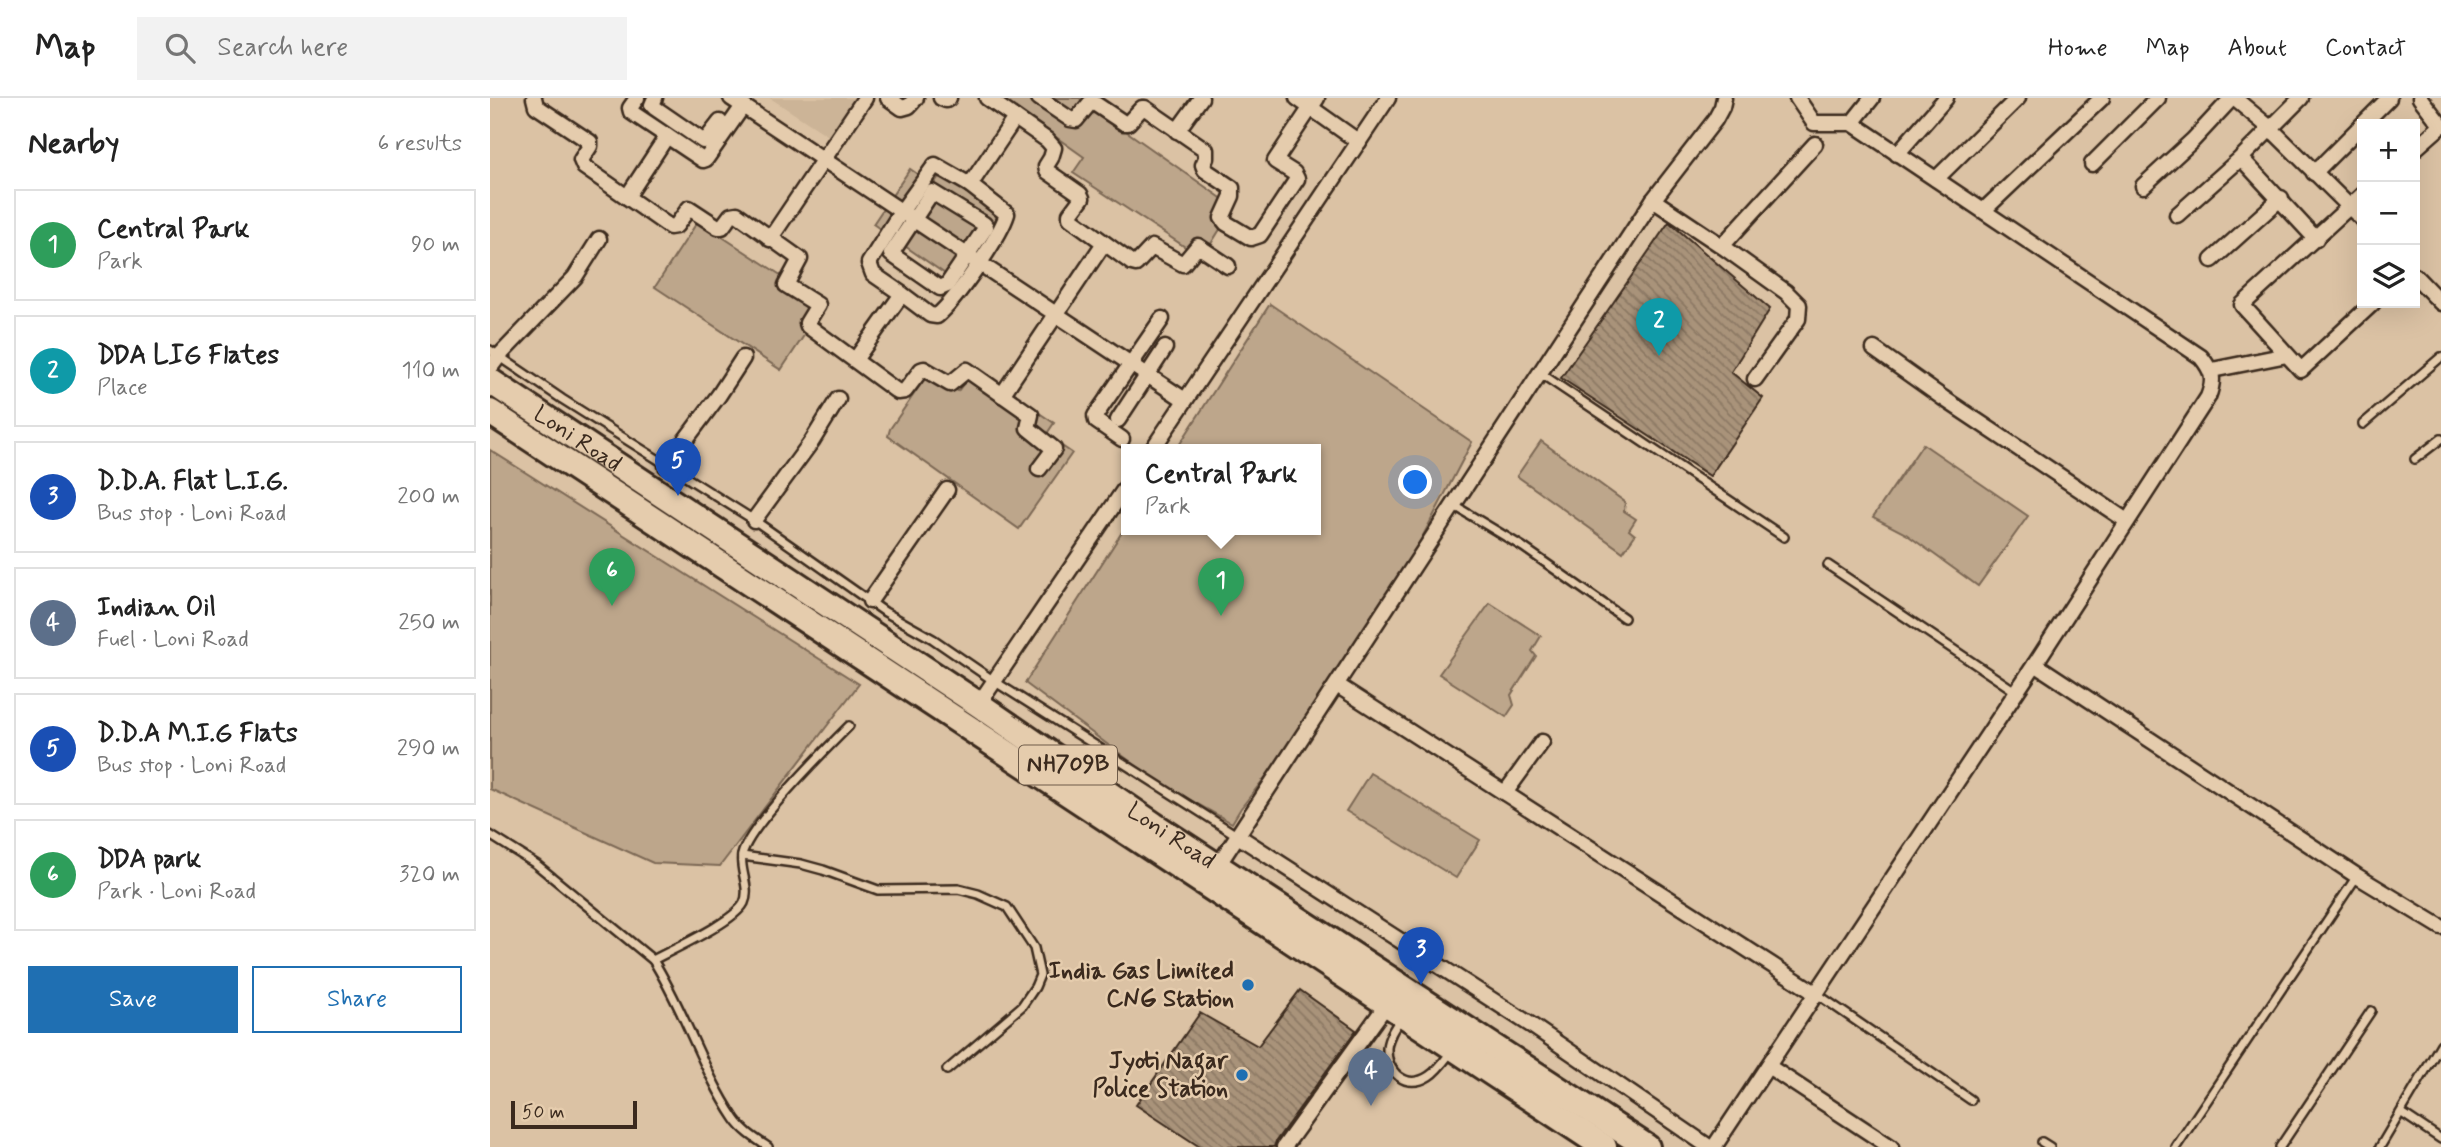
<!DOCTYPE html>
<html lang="en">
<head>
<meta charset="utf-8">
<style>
  body { margin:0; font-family:Mynerve,sans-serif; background:#f2f2f2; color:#222 }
  .controls { position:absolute; right:21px; top:21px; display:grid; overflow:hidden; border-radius:0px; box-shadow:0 7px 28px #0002 }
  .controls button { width:63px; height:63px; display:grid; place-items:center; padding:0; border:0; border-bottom:2px solid #e0e0e0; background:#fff; color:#222; font:35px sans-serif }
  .scale { position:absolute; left:21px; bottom:18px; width:126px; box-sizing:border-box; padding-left:7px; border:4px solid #3b2a1e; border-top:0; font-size:19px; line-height:24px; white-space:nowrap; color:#3b2a1e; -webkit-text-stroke:5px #e5ccad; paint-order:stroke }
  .you { position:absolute; left:926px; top:385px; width:24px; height:24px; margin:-18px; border:5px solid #fff; border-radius:50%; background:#1a73e8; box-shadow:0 0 0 10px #1a73e833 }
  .badge { display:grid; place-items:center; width:46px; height:46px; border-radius:50%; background:#1f6fb2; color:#fff; font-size:23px; font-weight:700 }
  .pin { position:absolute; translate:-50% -58px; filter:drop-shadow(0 2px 4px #0008) }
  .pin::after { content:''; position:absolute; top:37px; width:24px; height:21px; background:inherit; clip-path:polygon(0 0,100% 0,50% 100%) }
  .popup { position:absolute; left:631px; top:346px; width:200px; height:91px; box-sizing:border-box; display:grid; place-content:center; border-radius:0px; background:#fff; filter:drop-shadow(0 2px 5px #0005); font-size:23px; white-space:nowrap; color:#767676 }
  .popup b { font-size:26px; color:#222 }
  .popup::after { content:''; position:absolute; left:50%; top:100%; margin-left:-14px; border:14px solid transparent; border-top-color:#fff }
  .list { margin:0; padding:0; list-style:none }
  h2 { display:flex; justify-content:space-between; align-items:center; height:91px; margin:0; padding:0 28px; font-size:30px }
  h2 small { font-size:23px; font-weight:400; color:#767676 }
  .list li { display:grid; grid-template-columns:46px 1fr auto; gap:21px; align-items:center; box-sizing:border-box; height:112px; margin:0 14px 14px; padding:0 14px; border:2px solid #e0e0e0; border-radius:0px }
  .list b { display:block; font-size:26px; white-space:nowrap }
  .list p { margin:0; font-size:23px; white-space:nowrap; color:#767676 }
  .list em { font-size:23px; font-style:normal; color:#767676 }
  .actions { display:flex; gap:14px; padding:21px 28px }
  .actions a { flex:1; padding:16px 0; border:2px solid #1f6fb2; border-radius:0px; text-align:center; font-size:24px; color:#1f6fb2 }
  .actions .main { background:#1f6fb2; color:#fff }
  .icon { flex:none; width:38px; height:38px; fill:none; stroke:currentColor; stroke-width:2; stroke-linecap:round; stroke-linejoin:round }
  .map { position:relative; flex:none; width:1951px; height:1049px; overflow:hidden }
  header { display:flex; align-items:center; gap:42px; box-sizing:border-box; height:98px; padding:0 35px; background:#fff; border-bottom:2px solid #e0e0e0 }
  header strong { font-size:33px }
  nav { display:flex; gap:38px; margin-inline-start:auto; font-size:24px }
  .search { width:490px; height:63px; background:#f2f2f2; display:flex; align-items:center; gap:18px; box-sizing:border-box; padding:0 24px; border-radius:0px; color:#767676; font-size:26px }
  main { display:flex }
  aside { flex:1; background:#fff }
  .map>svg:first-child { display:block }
  .built { fill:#ccb497 }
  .park { fill:#bda68b; stroke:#7c6854; stroke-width:2 }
  .building { fill:url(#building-back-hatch); stroke:#3b2a1e; stroke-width:2 }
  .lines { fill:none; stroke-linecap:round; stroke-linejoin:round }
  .service-casing { stroke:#3b2a1e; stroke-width:12 }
  .minor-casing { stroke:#3b2a1e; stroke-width:19 }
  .trunk-casing { stroke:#3b2a1e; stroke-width:30 }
  .service { stroke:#e5ccad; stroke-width:7 }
  .minor { stroke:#e5ccad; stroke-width:14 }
  .trunk { stroke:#e5ccad; stroke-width:24 }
  .poi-dot { fill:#1f6fb2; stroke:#e5ccad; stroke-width:2.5 }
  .labels { text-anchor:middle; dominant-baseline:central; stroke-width:5; stroke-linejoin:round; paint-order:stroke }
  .shield { fill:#e5ccad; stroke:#6e5b49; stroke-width:2 }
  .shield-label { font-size:23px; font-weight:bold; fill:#3b2a1e }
  .street-label { font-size:24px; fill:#3b2a1e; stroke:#e5ccad }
  .poi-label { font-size:24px; font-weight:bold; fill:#3b2a1e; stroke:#e5ccad; text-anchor:end }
</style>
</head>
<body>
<header>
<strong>Map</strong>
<div class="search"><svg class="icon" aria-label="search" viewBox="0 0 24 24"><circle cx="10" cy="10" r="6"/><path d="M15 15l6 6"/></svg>Search here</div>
<nav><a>Home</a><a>Map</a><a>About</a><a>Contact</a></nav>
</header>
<main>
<aside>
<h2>Nearby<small>6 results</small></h2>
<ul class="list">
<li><span class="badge" style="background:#2e9e5b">1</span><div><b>Central Park</b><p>Park</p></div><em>90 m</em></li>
<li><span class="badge" style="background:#0f9aa8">2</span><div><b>DDA LIG Flates</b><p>Place</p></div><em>110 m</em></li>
<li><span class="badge" style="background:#1a4fb4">3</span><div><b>D.D.A. Flat L.I.G.</b><p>Bus stop · Loni Road</p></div><em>200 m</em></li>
<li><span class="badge" style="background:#5c6f8a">4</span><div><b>Indian Oil</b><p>Fuel · Loni Road</p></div><em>250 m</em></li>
<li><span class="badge" style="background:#1a4fb4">5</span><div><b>D.D.A M.I.G Flats</b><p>Bus stop · Loni Road</p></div><em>290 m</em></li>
<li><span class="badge" style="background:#2e9e5b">6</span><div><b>DDA park</b><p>Park · Loni Road</p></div><em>320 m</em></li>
</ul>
<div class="actions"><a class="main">Save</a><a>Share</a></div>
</aside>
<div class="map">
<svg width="1951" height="1049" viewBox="0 0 1951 1049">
  <defs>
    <pattern id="building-back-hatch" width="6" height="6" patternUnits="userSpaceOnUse" patternTransform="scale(1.75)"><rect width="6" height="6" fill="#a9937a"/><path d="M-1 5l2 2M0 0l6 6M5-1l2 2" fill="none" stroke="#8b7863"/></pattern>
  </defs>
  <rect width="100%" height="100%" fill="#dbc2a4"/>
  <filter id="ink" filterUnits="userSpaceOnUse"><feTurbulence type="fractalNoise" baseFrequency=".0143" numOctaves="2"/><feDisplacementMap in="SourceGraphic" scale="14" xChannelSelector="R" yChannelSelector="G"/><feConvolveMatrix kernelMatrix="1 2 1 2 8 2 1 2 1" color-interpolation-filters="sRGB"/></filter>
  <g filter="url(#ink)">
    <path class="built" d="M 280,0 L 367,0 L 340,39 Z"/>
    <g class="park">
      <path d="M 511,0 L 589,0 L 744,109 L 712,160 L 583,75 L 594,59 Z"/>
      <path d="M 457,67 L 516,106 L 464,182 L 383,126 L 420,71 L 443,87 Z"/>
      <path d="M 208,123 L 335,206 L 291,272 L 165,189 Z"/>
      <path d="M 780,206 L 982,344 L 926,451 L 784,668 L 751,710 L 742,725 L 668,684 L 535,585 L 636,428 L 636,432 L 826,432 L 826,352 L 686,352 Z"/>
      <path d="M 484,271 L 564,325 L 556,337 L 582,355 L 529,431 L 398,338 L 400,331 L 440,273 L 468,293 Z"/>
      <path d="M 1051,343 L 1135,404 L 1134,413 L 1146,421 L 1139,432 L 1145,437 L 1133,454 L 1027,378 Z"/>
      <path d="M 1433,346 L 1538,418 L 1488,488 L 1416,436 L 1383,419 Z"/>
      <path d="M 0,352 L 369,586 L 230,768 L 163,765 L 0,691 Z"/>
      <path d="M 1000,505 L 1051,538 L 1042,553 L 1046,558 L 1021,597 L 1024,607 L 1016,619 L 949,576 Z"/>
      <path d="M 880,675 L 990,742 L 966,780 L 856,713 Z"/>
    </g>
    <g class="building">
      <path d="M 1179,124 L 1280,211 L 1241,274 L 1273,300 L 1220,378 L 1071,280 Z"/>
      <path d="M 810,892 L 866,932 L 786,1043 L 784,1049 L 710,1049 L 646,1007 L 710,915 L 768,948 Z"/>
    </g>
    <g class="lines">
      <g class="service-casing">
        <g id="service">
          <path d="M 0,252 L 72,301 L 264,422 L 395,514 L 443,541 L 504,583 L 748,738"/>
          <path d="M 1050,275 L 1294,439"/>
          <path d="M 1873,326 L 1951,259"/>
          <path d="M 1925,361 L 1951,341"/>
          <path d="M 965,408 L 1033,449 L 1134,520"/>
          <path d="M 1338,467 L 1525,593"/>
          <path d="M 0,737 L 46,766 L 163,862 C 195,913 212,972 245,1021 C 253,1033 266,1041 278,1049"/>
          <path d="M 252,758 L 311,766 L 333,772 L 388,792 L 468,791 L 488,796 L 517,809 L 544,850 L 550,877 L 545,889 L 532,908 L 457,972"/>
          <path d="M 163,862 C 183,851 244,824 254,805 C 261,790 249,772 252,757 C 258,729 336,651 359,628"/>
          <path d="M 1327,896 L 1481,1002"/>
          <path d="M 911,920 C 905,929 898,939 897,950 C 896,974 916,993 939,978 C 948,972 954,963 961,954"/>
          <path d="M 1912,1015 L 1951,1041"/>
          <path d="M 1552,1044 L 1560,1049"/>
          <path d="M 1686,1049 L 1867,778"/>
          <path d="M 1790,1049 L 1881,913"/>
          <path d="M 1890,1049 L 1951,946"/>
        </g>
      </g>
      <g class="minor-casing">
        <g id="minor">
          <path d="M 44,0 L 46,8 L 100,44 L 100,48 L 91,62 L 94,69 L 180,129 L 186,128 L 199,110 L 228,129 L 232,129 L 241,117 L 247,116 L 310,161 L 296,187 L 328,207 L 317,225 L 318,228 L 408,294 L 415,293 L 431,272 L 434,271 L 460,286 L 477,272 L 541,317 L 538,330 L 564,351 L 549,371"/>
          <path d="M 147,0 L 140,10 L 141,14 L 213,62 L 216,61 L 253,8"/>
          <path d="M 165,0 L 162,7 L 165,10 L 213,43 L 216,42 L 230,24"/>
          <path d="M 241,0 L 695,302"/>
          <path d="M 398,0 L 412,10 L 419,8 L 426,0"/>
          <path d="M 451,0 L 456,2 L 459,0"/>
          <path d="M 497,0 L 557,42 L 564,50 L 561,60 L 556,68 L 557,73 L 590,96 L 592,100 L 580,116 L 580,120 L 642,165 L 646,166 L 662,149 L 693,166 L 708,148 L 738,168"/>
          <path d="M 549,0 L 580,21 L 586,22 L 600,5 L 604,5 L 634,25 L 638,25 L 652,10 L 655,10 L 716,52 L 716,60 L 713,67 L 715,72 L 742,90 L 742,98 L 732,120 L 736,125 L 761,140 L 770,137 L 807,81 L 804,75 L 785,63 L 827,0"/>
          <path d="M 807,0 L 869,44"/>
          <path d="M 1744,0 L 1780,30 L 1872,121"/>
          <path d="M 1930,0 L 1951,27"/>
          <path d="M 1362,25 L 1382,0"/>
          <path d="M 687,33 L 711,0"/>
          <path d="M 1925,51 L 1951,28"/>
          <path d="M 1407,56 L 1456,0"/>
          <path d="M 1751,60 L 1826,141"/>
          <path d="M 1602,66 L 1668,0"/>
          <path d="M 1824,75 L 1899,0"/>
          <path d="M 1446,81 L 1528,0"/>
          <path d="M 480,87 L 525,20"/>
          <path d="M 1653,88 L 1703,42 L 1742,0"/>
          <path d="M 442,94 L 494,126 L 496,129 L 457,187 L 450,190 L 401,156 Z"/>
          <path d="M 1872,97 L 1752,207 L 1811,272 L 1883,205"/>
          <path d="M 137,99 L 177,38"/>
          <path d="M 1163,102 L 1232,148"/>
          <path d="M 1494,112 L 1612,0"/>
          <path d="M 1687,117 L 1751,60 L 1811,0"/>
          <path d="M 280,141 L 375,0"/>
          <path d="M 1722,162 L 1791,100"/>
          <path d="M 1925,178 L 1951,205"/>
          <path d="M 1384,251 L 1453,300 L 1637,423"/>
          <path d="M 365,262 L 412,196 L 383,176 L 379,165 L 411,114 L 445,67 L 480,87 L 517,116 C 510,139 466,202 447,218 L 440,217 L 412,196"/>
          <path d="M 0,270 L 9,258 L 85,179 L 109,141"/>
          <path d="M 1722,272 L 1797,257"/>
          <path d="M 1265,281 L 1308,221 L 1309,207 L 1296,194 L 1232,148 L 1325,46"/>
          <path d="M 512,297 L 614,145"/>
          <path d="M 628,322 L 675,250"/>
          <path d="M 632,341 L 606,323 L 605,318 L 672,221"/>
          <path d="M 662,352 L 898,0"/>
          <path d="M 176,368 L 229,297 L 253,260"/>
          <path d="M 264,422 L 322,343 L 348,301"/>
          <path d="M 380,503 L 457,392"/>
          <path d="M 1545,566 L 1867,778 L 1951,829"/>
          <path d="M 847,587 L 1327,896"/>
          <path d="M 486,610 L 636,389"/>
          <path d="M 1015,695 L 1052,644"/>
          <path d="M 748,738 L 1041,927 L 1219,1049"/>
          <path d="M 725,772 L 1163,102 L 1225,22 L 1232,9 L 1234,0"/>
          <path d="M 1278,968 L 1401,1049"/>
          <path d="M 794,1049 L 897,906"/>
          <path d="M 1224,1049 L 1545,566 L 1718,299 C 1725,281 1723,274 1711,259 L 1362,25 L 1324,25 L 1307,0"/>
        </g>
      </g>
      <g class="trunk-casing">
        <g id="trunk">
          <path id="s1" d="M 0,283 L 488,606 L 664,727 L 1157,1049"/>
          <path d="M 0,314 L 1114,1049"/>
        </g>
      </g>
      <use href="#service" class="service"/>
      <use href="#minor" class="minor"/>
      <use href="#trunk" class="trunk"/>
    </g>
  </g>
  <g class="poi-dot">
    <circle cx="758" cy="887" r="7"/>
    <circle cx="752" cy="977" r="7"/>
  </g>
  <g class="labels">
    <rect class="shield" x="529" y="647.5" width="98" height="39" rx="5"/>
    <g class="shield-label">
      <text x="578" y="667">NH709B</text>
    </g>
    <g class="street-label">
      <text stroke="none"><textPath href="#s1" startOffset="105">Loni Road</textPath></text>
      <text stroke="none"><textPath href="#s1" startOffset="819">Loni Road</textPath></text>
    </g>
    <g class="poi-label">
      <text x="744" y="873">India Gas Limited<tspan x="744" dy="28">CNG Station</tspan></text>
      <text x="738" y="963">Jyoti Nagar<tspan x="738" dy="28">Police Station</tspan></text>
    </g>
  </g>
</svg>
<div class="controls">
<button>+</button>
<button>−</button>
<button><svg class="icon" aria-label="layers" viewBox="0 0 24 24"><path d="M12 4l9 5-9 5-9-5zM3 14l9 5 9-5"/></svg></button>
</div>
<div class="scale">50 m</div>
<div class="you"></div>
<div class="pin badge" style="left:731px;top:518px;background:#2e9e5b">1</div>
<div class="popup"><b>Central Park</b>Park</div>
<div class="pin badge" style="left:1169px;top:258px;background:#0f9aa8">2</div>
<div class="pin badge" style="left:931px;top:887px;background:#1a4fb4">3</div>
<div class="pin badge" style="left:881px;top:1008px;background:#5c6f8a">4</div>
<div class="pin badge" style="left:188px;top:398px;background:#1a4fb4">5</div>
<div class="pin badge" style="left:122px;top:508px;background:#2e9e5b">6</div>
</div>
</main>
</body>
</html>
